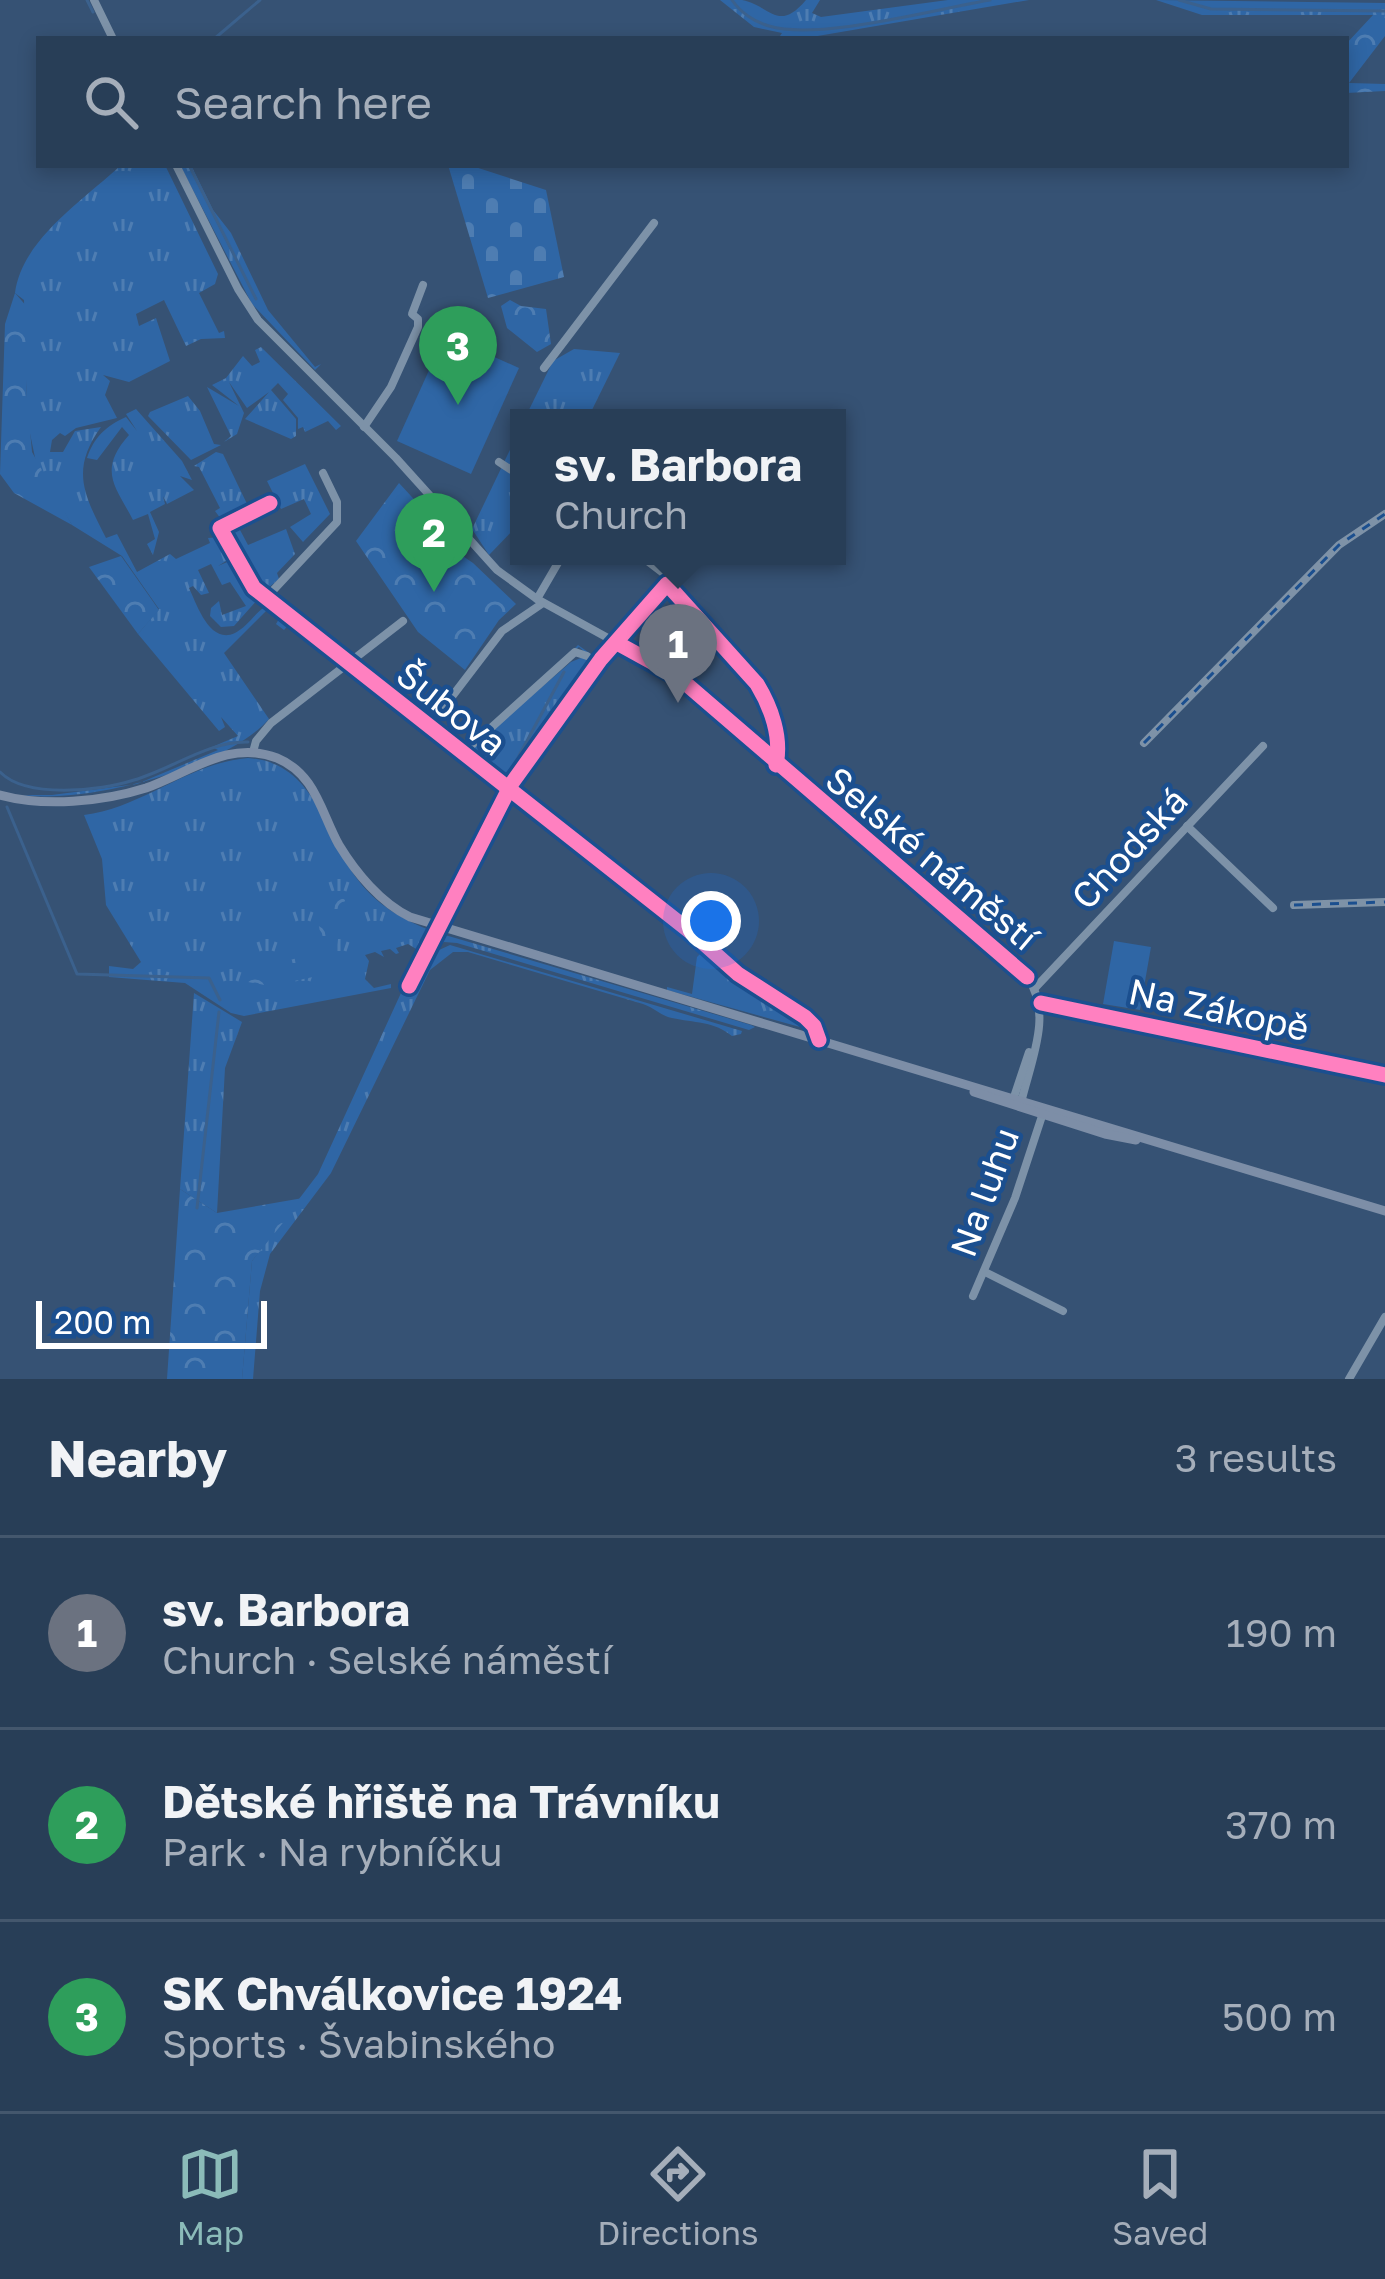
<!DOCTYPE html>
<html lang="en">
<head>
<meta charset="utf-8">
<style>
  body { margin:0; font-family:"Golos Text",sans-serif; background:#344961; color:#f1f3f6 }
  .scale { position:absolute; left:36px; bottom:30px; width:231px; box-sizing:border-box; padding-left:12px; border:6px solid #fff; border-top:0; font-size:33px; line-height:42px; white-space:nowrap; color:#fff; -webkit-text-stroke:9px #1b4f8f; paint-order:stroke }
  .you { position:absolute; left:711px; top:921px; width:42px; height:42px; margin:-30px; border:9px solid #fff; border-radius:50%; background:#1a73e8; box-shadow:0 0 0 18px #1a73e833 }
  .badge { display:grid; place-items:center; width:78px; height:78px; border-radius:50%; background:#8bbbb9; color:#fff; font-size:39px; font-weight:700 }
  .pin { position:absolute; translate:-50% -99px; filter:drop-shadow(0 3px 6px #0008) }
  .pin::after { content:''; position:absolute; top:63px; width:42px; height:36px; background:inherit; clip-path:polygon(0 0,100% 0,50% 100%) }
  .popup { position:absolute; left:510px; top:409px; width:336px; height:156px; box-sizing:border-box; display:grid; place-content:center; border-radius:0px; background:#283e57; filter:drop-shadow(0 3px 9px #0005); font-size:39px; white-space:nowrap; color:#a5aeba }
  .popup b { font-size:45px; color:#f1f3f6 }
  .popup::after { content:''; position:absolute; left:50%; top:100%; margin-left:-24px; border:24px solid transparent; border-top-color:#283e57 }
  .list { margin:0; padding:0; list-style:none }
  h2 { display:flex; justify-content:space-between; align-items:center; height:156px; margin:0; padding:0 48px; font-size:51px }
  h2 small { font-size:39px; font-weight:400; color:#a5aeba }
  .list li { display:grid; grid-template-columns:78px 1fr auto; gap:36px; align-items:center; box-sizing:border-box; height:192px; padding:0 48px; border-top:3px solid #44576d }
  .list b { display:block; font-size:45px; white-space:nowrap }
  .list p { margin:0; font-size:39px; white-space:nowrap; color:#a5aeba }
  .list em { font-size:39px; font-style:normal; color:#a5aeba }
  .icon { flex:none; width:66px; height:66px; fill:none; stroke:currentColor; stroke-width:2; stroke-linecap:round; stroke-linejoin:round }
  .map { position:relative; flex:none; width:1385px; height:1379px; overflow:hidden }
  .search { position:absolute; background:#283e57; box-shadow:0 6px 18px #0003; left:36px; right:36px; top:36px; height:132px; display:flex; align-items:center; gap:30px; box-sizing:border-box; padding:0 42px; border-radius:0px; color:#a5aeba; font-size:45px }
  .sheet { height:732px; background:#283e57 }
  nav { display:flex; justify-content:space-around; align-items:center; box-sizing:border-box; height:168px; border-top:3px solid #44576d; background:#283e57; font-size:33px; color:#a5aeba }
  nav a { display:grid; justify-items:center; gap:6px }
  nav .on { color:#8bbbb9 }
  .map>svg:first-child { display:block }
  .grass { fill:url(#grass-tufts) }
  .forest { fill:url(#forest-crowns) }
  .cemetery { fill:url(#cemetery-stones) }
  .garden { fill:#2f66a5 }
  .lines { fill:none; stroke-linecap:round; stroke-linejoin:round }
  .stream { stroke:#3b618d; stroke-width:3 }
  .minor { stroke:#7d92a8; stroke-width:8 }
  .major { stroke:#7d8ea7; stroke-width:9 }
  .rail-casing { stroke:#7e92a7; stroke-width:8 }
  .rail { stroke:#1b4f8f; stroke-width:3; stroke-dasharray:9; stroke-linecap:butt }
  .cycleway-casing { stroke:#1b4f8f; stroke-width:22 }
  .cycleway { stroke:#ff80c0; stroke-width:15 }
  .labels { text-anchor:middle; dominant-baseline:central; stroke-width:9; stroke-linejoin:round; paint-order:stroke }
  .street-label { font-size:36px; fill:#fff; stroke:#1b4f8f }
</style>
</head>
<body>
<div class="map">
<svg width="1385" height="1379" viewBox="0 0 1385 1379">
  <defs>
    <pattern id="grass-tufts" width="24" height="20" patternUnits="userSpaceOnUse" patternTransform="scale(3)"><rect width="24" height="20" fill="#2f66a5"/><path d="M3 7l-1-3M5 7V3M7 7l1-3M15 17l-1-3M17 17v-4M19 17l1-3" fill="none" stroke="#4e7db2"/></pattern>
    <pattern id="forest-crowns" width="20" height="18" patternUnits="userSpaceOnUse" patternTransform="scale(3)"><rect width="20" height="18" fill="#2f66a5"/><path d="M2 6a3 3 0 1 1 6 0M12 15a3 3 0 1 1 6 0" fill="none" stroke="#4e7db2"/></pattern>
    <pattern id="cemetery-stones" width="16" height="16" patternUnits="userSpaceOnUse" patternTransform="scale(3)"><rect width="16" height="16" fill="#2f66a5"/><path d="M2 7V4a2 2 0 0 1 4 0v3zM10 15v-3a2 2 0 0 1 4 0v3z" fill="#4e7db2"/></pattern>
  </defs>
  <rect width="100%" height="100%" fill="#365274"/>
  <g class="grass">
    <path d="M 720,0 C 727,0 735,0 742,0 C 771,6 778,33 806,0 L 820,0 L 812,13 L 821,17 L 948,0 L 1029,0 L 800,39 L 778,39 L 782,33 L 754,27 Z"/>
    <path d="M 1156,0 L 1385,3 L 1385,15 L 1202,15 Z"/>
    <path d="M 121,165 L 165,165 L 218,274 L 215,284 L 199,293 L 219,333 L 224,331 L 225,338 L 201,339 L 186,346 L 164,300 L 136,314 L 139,326 L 156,318 L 170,361 L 129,382 L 103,375 L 110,381 L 105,395 L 117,418 L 76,428 L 65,436 L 60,433 L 52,440 L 50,452 L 63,452 L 75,431 L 101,427 C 70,470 84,495 106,538 L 117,534 L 137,572 L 170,554 L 176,559 L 210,543 L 208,538 L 221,537 L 231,558 L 218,566 L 232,560 L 258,599 L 234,626 L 221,627 L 210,616 L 211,608 L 219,601 L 222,615 L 246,606 L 230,582 L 222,585 L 211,564 L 198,570 L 209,593 L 201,595 L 193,586 L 189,588 C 197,605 210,645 235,633 C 247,627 255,613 266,606 L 291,622 L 284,630 L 276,624 L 279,619 L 267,610 L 224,653 L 269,719 C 226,768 87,804 22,795 L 52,795 L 137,784 L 218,750 L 212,747 L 238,736 L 221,717 L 225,727 L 219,731 L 138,634 L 159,609 L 122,556 L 72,525 L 37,467 L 27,419 L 24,300 L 15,293 C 22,239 84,200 121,165 Z"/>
    <path d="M 180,165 L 191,165 L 213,210 L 231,233 L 268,310 L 315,367 L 321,364 L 315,370 L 252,304 Z"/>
    <path d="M 261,347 L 341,426 L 336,430 L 328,421 L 305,432 L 303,427 L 298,429 L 298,418 L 283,400 L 288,394 L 278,383 L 271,390 L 296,419 L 296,436 L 291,439 L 245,419 L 269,392 L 247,408 L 229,382 L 244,413 L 237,434 L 224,442 L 231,436 L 207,387 L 239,406 L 212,385 L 226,378 L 243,356 L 252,366 L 260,362 L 255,350 Z"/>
    <path d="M 574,349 L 620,353 L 588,418 L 525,418 L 553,361 Z"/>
    <path d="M 188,396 L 200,411 L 214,444 L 221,445 L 191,460 L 148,416 L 150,412 Z"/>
    <path d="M 136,409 L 182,461 L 192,480 L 180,476 L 194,490 L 167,504 L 163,496 L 165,504 L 150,512 L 159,532 L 153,555 L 147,544 L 155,539 L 148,514 L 133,520 C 116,487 97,471 129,435 L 122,427 L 97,460 L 87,458 C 94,437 106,426 126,417 L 137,431 L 126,414 Z"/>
    <path d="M 519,431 L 519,524 L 489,555 L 472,529 Z"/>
    <path d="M 216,452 L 223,454 L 248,506 L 247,512 L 230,520 L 221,519 L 215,511 L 220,508 L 199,467 L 194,466 Z"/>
    <path d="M 305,464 L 330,514 L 303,542 L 290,527 L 311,514 L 304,499 L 281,509 L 267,481 Z"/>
    <path d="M 275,507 L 277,511 L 240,530 L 248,545 L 286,529 L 295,554 L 277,573 L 279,579 L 267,589 L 245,560 L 231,532 Z"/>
    <path d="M 578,645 L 595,657 L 506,782 L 472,755 L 474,745 L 571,662 L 588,655 L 579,647 L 565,658 Z"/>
    <path d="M 248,758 C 317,763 323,834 358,880 C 376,904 400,918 427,929 L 429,938 L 421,952 L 408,944 L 396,948 L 399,953 L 396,954 L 390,949 L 381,951 L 384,957 L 375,952 L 365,955 L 369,961 L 365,979 L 374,988 L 391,984 L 391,988 L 244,1016 L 231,1013 L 185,983 L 109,977 L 109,966 L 133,969 L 141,962 L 106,905 L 102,859 L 84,815 C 142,808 188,763 248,758 Z"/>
    <path d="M 445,935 L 751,1025 L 755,1027 L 749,1030 L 457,943 L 444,942 L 429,950 L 438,937 Z"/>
    <path d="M 450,945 L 742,1031 L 741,1034 L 732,1036 C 714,1021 694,1023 672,1018 C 663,1017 653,1007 643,1004 L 468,952 L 453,952 L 430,970 L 331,1173 L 270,1254 L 260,1291 L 253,1379 L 242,1379 L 252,1261 L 318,1174 L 401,993 L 407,996 L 426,956 Z"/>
    <path d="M 706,948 L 735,976 L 809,1023 L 811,1030 L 667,990 L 667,987 L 692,994 L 697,957 Z"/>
    <path d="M 194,993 L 242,1022 L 225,1068 L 217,1213 L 180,1189 Z"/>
  </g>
  <g class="forest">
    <path d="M 1373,15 L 1385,15 L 1385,36 L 1349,83 L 1385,84 L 1385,91 L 1346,93 L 1346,44 Z"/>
    <path d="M 15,293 L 28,308 L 26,388 L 32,452 L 72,525 L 14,493 L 0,474 L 5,324 Z"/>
    <path d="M 510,300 L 521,306 L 546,309 L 551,344 L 537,352 L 507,328 L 501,306 Z"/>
    <path d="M 399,483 L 434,521 L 448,546 L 473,563 L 516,604 L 499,620 L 465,670 L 418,632 L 356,541 Z"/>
    <path d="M 121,556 L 159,610 L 138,634 L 89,567 Z"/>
    <path d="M 323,885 L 345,900 L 332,973 L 270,986 L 248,982 L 251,972 C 293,953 348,965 304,895 L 308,886 Z"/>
    <path d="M 180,1189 L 217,1213 L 303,1198 L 252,1261 L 242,1379 L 167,1379 Z"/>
  </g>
  <path class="cemetery" d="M 448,165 L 469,165 L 546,190 L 564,277 L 488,298 Z"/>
  <g class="garden">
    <path d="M 445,335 L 519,368 L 471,474 L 397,441 Z"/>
    <path d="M 1114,941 L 1151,947 L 1140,1010 L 1103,1004 Z"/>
  </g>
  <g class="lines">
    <g class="stream">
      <path d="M 87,0 L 93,12"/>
      <path d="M 732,0 C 740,12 754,22 769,26 C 818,41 936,9 990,0"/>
      <path d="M 1179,0 L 1211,9 L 1385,11"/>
      <path d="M 214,39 L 260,0"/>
      <path d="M 189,165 L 256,299"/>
      <path d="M 0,772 C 26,799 100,791 134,780 C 172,769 208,741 248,742"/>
      <path d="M 506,780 L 564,672"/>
      <path d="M 7,807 L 77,974 L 209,978 L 220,1000"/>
      <path d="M 197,1208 L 219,1012"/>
    </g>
    <g class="minor">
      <path d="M 94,0 L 113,39"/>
      <path d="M 176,165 L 238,289 L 258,320 L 396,458 L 497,570 L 537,599 L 677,676 L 1027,977 C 1054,1013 1030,1063 1021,1103"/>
      <path d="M 544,368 L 654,223"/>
      <path d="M 364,427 L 391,387 L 418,327 L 418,319 L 412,314 L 423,285"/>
      <path d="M 499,462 L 519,475"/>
      <path d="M 270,503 L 220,528 L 254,588 L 692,933 L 738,974 L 805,1017 L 814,1026 L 819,1040"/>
      <path d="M 641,556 L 671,579"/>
      <path d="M 266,598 L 337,522 L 337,502 L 323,473"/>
      <path d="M 537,599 L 562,556"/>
      <path d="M 428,728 L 502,631 L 543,603"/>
      <path d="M 253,752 L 256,741 L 271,723 L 403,621"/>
      <path d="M 462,754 L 575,652 L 587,656"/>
      <path d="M 1187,826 L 1273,908"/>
      <path d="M 409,986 L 512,783 L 601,659 L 667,584 L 757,684 C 771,707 782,737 776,765"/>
      <path d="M 1035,988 L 1263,746"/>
      <path d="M 1041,1003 L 1385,1075"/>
      <path d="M 1013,1100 L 1029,1052"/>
      <path d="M 985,1272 L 1063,1311"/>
      <path d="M 973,1296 L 1015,1198 L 1043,1113"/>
      <path d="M 1349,1379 L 1385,1317"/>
    </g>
    <g class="major">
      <path d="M 0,795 C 44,807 102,802 146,788 C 189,773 229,739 277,758 C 316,774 321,813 339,845 C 356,873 381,903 410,917 L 1385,1211"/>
      <path d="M 974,1092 L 1105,1134 L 1136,1140"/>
    </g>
    <g class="rail-casing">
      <g id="rail">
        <path d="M 1144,743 L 1339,545 L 1385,514"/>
        <path d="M 1294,905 L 1385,902"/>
      </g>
    </g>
    <use href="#rail" class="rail"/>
    <g class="cycleway-casing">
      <g id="cycleway">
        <path d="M 270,503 L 220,528 L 254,588 L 692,933 L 738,974 L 805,1017 L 814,1026 L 819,1040"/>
        <path d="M 617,643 L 677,676 L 1027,977"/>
        <path d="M 409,986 L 512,783 L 601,659 L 667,584 L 757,684 C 771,707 782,737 776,765"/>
        <path d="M 1041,1003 L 1385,1075"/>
      </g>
    </g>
    <use href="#cycleway" class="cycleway"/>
  </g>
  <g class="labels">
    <g class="street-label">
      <text transform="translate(452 708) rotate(38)">Šubova</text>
      <text transform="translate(1129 848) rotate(-47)">Chodská</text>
      <text transform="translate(932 858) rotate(40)">Selské náměstí</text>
      <text transform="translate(1219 1009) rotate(12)">Na Zákopě</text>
      <text transform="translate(984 1192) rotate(-70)">Na luhu</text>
    </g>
  </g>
</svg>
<div class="scale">200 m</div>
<div class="you"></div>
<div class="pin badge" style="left:678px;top:703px;background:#6b7280">1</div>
<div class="popup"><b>sv. Barbora</b>Church</div>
<div class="pin badge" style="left:434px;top:592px;background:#2e9e5b">2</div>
<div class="pin badge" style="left:458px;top:405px;background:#2e9e5b">3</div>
<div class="search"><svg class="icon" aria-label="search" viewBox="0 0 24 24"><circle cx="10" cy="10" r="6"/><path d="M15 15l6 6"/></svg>Search here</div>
</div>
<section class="sheet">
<h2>Nearby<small>3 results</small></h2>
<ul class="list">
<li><span class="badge" style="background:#6b7280">1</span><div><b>sv. Barbora</b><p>Church · Selské náměstí</p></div><em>190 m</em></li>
<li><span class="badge" style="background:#2e9e5b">2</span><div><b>Dětské hřiště na Trávníku</b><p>Park · Na rybníčku</p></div><em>370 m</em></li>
<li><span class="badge" style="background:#2e9e5b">3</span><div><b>SK Chválkovice 1924</b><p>Sports · Švabinského</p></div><em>500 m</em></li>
</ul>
</section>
<nav>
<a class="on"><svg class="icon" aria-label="map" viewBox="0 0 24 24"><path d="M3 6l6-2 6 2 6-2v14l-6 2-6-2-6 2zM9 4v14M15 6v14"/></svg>Map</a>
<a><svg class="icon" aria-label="directions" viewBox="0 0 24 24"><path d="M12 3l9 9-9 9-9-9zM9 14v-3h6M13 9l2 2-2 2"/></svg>Directions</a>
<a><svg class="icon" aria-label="saved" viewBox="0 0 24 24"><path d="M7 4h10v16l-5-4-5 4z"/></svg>Saved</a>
</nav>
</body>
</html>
